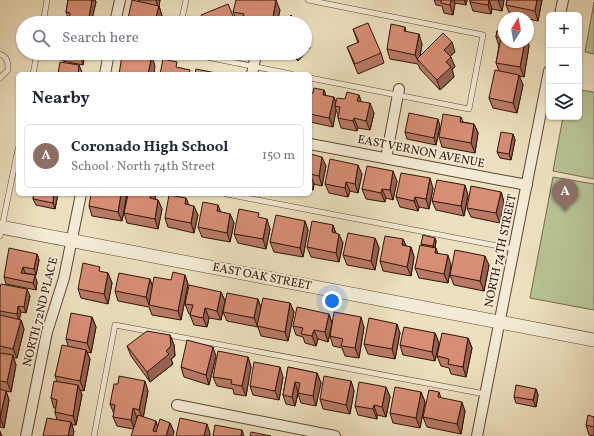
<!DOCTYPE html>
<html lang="en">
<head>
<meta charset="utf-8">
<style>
  body { margin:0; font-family:Vollkorn,serif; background:#f2f2f3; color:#1f2937 }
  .controls { position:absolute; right:12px; top:12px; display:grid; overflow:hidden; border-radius:6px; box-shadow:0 1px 3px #0004 }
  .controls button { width:36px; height:36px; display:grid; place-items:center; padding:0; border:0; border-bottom:1px solid #e0e1e3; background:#fff; color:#1f2937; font:20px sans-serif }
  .compass { position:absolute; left:498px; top:12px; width:36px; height:36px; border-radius:50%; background:#fff; box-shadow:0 1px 3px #0004; rotate:11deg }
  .you { position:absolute; left:332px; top:301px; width:14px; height:14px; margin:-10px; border:3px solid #fff; border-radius:50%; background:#1a73e8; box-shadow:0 0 0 6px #1a73e833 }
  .badge { display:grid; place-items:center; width:26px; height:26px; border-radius:50%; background:#0b8043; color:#fff; font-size:13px; font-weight:700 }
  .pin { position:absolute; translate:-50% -33px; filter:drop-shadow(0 1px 2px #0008) }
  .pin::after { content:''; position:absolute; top:21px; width:14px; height:12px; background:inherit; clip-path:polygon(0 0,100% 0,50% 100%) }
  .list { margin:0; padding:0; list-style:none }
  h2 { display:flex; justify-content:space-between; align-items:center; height:52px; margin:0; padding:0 16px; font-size:17px }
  h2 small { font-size:13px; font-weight:400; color:#747a83 }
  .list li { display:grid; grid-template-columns:26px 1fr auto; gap:12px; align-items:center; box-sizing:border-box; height:64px; margin:0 8px 8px; padding:0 8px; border:1px solid #e0e1e3; border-radius:6px }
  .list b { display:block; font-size:15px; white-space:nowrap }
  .list p { margin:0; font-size:13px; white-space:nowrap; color:#747a83 }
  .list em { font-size:13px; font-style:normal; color:#747a83 }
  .icon { flex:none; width:22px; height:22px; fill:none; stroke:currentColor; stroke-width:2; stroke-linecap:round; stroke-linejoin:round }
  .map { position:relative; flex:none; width:594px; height:436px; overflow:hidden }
  .search { position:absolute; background:#fff; box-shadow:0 1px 3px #0004; left:16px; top:16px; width:296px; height:44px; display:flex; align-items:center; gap:10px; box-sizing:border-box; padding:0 14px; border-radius:22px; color:#747a83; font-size:15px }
  .panel { position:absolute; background:#fff; box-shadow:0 1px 3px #0004; left:16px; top:72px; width:296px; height:124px; border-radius:6px }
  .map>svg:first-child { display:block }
  .green { fill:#b7c293; stroke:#746a4d }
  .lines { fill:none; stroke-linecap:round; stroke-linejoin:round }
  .service-casing { stroke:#5f4635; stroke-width:6 }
  .minor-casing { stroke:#5f4635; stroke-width:12 }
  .tertiary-casing { stroke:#5f4635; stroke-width:14 }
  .service { stroke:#f3ebd5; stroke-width:5 }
  .minor { stroke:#f3ebd5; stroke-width:10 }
  .tertiary { stroke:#f3ebd5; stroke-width:13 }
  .wall { fill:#b97a65; stroke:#301307 }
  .shaded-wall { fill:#966352; stroke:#301307 }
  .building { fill:#d78e75; stroke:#301307 }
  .labels { text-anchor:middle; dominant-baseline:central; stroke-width:4; stroke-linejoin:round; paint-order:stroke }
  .street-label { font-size:12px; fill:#301307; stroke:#f3ebd5 }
</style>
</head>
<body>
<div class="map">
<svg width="594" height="436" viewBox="0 0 594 436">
  <rect width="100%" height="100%" fill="#ede0be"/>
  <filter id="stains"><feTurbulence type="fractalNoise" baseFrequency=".005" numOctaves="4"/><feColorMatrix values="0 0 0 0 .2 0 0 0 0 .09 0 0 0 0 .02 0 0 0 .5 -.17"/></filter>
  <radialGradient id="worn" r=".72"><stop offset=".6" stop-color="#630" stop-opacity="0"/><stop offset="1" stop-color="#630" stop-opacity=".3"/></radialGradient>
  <g class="green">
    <path d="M 594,2 L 594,54 L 585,52 Z"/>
    <path d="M 579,90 L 594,92 L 594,179 L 553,171 L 563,117 L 579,117 Z"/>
    <path d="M 553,177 L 594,184 L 594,310 L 530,298 Z"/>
  </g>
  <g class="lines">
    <g class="service-casing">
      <g id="service">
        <path d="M 308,0 L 483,35 L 469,109 L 310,78"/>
        <path d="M 43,23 L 47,0"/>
        <path d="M 181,23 L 186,0"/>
        <path d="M 187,53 L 291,74"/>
        <path d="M 0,54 C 8,57 8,63 8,70 L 0,78"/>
        <path d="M 33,74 L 37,53"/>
        <path d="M 226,194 L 514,249"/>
        <path d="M 0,236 L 18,149"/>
        <path d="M 94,436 L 115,325 L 485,394"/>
      </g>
    </g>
    <g class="minor-casing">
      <g id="minor">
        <path d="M 560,15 L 563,0"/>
        <path d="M 115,23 L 120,0"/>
        <path d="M 105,74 L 109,53"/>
        <path d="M 252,74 L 255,59"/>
        <path d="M 310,144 L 527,185"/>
        <path d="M 386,158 L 399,89"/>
        <path d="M 177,405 L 335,436"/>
        <path d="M 26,436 L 47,332 L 64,278 L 81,194"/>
        <path d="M 477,436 L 549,71"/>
      </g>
    </g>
    <g class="tertiary-casing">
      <path id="tertiary" d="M 0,227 L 594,340"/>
    </g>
    <use href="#service" class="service"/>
    <use href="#minor" class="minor"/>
    <use href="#tertiary" class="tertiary"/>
  </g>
  <g class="wall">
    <path d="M 68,0 L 95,0 L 96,2 L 91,23 L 69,23 L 69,18 L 68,18 L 66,12 Z"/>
    <path d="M 138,0 L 160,0 L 159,6 L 162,16 L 162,18 L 166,18 L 168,23 L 127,23 L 138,2 Z"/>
    <path d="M 434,0 L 467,0 L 466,5 L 455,3 L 453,15 L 444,13 L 442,6 L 436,5 Z"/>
    <path d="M 470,0 L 504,0 L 502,11 L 492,9 L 491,14 L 473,11 L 470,2 Z"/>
    <path d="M 507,0 L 542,0 L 538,21 L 528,19 L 528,18 L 510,15 L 506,5 Z"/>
    <path d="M 280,10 L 277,23 L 243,23 L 243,22 L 237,21 L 233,12 Z"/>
    <path d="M 405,27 L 406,32 L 422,44 L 420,56 L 455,52 L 450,56 L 455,67 L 452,69 L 454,77 L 440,90 L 420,69 L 418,64 L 390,59 L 387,49 Z"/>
    <path d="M 353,29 L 381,53 L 384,63 L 358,74 L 347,47 L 358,43 Z"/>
    <path d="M 305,30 L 308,38 L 307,39 L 310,48 L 298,61 L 290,53 L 305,53 Z"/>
    <path d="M 497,31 L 529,46 L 524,77 L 519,76 L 523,85 L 517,113 L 493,108 L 489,98 L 499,71 L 496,63 L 499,46 L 496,37 Z"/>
    <path d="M 61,53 L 85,53 L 83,65 L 63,61 L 60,54 Z"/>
    <path d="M 276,53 L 288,53 L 282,59 Z"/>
    <path d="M 324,90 L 326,96 L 334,97 L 336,103 L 359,95 L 361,102 L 374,113 L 370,130 L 358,128 L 357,131 L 341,128 L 338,118 L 338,115 L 336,110 L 333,127 L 310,122 L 310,92 L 313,93 Z"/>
    <path d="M 461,117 L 463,122 L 474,124 L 478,133 L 475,153 L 442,147 L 439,137 Z"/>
    <path d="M 440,126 L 436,145 L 407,139 L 405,132 Z"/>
    <path d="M 513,134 L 515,140 L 511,160 L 500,158 L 497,152 Z"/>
    <path d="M 310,154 L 326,166 L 322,186 L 314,184 L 313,190 L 310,189 Z"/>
    <path d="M 362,174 L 358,193 L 350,191 L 348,197 L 329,193 L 325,184 Z"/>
    <path d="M 397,181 L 393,200 L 386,198 L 385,202 L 366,199 L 362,189 Z"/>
    <path d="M 433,188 L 429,209 L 419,207 L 418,211 L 400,207 L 396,197 Z"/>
    <path d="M 501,192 L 504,202 L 500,223 L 471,217 L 467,208 Z"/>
    <path d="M 34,194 L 58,194 L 55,209 L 36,205 L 33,199 Z"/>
    <path d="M 127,194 L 122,221 L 92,216 L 89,206 Z"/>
    <path d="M 128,194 L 155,194 L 156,195 L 155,199 L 158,200 L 162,209 L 158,229 L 127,223 L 124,213 Z"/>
    <path d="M 468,195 L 464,216 L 436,210 L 432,201 Z"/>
    <path d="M 189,205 L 198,215 L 194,233 L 168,227 L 165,218 Z"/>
    <path d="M 218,205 L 220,212 L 230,214 L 234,223 L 230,242 L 202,237 L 198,227 Z"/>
    <path d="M 305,221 L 308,230 L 303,257 L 274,252 L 270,242 Z"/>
    <path d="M 333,225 L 336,233 L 343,243 L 339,262 L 311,257 L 307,247 Z"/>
    <path d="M 270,229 L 266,249 L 238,243 L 234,234 Z"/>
    <path d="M 375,238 L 379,248 L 375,270 L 347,265 L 343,255 Z"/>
    <path d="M 435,238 L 436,241 L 435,248 L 438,254 L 451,265 L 448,283 L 419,278 L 415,268 L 422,245 L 421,244 Z"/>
    <path d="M 403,239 L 406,246 L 411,247 L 414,257 L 411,276 L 383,271 L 380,261 Z"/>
    <path d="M 37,254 L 39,260 L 36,275 L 25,273 L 37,282 L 36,290 L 6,284 L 4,277 Z"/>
    <path d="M 489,265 L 484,291 L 454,285 L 450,275 Z"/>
    <path d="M 102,272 L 108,273 L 112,283 L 108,304 L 81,298 L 78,289 Z"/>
    <path d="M 185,275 L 188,284 L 181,320 L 152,315 L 149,307 L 118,301 L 115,291 L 150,279 L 152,286 L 171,280 Z"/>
    <path d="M 0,288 L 30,296 L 26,313 L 21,312 L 19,319 L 21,320 L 24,329 L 17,358 L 13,358 L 16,365 L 11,392 L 6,391 L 9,400 L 4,428 L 0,427 Z"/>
    <path d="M 221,292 L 225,301 L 221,320 L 209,318 L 207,327 L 194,325 L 190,315 L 191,314 L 189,314 L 185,304 Z"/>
    <path d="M 258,299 L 261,308 L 290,303 L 294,312 L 288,341 L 261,336 L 258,327 L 227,321 L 223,312 Z"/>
    <path d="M 329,314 L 332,323 L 364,327 L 359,358 L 345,356 L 342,348 L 333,346 L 330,336 L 331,329 L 328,342 L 318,339 L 316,346 L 305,343 L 303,337 L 296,335 L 293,326 Z"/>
    <path d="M 92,317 L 96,327 L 91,353 L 87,352 L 90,359 L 84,391 L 80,390 L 82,395 L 76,425 L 72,425 L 74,432 L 57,420 L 55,412 L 56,408 L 54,408 L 51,398 L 57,381 L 55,376 L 68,346 L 66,339 Z"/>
    <path d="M 400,333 L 395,359 L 368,354 L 364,344 Z"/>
    <path d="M 435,333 L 439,343 L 435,361 L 403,355 L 400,345 Z"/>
    <path d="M 170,335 L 174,345 L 175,356 L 171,359 L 173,364 L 150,382 L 131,356 L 127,346 Z"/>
    <path d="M 468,338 L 472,348 L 466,377 L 451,374 L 449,368 L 441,366 L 437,356 Z"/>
    <path d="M 216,356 L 209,385 L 184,377 L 181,367 Z"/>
    <path d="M 248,357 L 251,367 L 246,396 L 234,394 L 233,389 L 217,386 L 213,377 Z"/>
    <path d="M 288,367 L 317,373 L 321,383 L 316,406 L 301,403 L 298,394 L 295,406 L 286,404 L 283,395 Z"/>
    <path d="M 283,377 L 279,400 L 253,395 L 250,386 Z"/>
    <path d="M 351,381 L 354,391 L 350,414 L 323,409 L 320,399 Z"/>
    <path d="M 386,387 L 390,397 L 386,417 L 377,415 L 377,419 L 358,415 L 355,406 Z"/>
    <path d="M 536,389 L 538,395 L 536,407 L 516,403 L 514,397 Z"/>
    <path d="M 148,391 L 143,417 L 158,426 L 170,423 L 174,432 L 133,429 L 117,426 L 113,417 L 114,414 L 110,404 Z"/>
    <path d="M 421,392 L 425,402 L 420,428 L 393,423 L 390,413 Z"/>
    <path d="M 439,392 L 441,398 L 465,411 L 461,434 L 427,427 L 423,417 Z"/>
    <path d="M 594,417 L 594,436 L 589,435 L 586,425 Z"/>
  </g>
  <g class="shaded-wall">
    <path d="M 92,0 L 95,0 L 96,2 L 91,23 L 88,23 Z"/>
    <path d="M 156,0 L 160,0 L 159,6 L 162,16 L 160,23 L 156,17 L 158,7 Z"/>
    <path d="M 276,0 L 280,10 L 277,23 L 272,23 Z"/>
    <path d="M 451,0 L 454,0 L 455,3 L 453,15 L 450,5 Z"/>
    <path d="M 464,0 L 467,0 L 466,5 Z"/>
    <path d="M 489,0 L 492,9 L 491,14 L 488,5 Z"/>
    <path d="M 499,0 L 504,0 L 502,11 L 498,1 Z"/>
    <path d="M 537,0 L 542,0 L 538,21 L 535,11 Z"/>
    <path d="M 305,30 L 308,38 L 307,39 L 310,48 L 298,61 L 295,53 L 305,53 Z"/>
    <path d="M 419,34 L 422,44 L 419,62 L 417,59 L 415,55 Z"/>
    <path d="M 452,42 L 455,52 L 447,59 L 444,50 Z"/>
    <path d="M 525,42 L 528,42 L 529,46 L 524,77 L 520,67 Z"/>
    <path d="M 82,53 L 85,53 L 83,65 L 81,58 Z"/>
    <path d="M 280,53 L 288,53 L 282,59 Z"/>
    <path d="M 152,56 L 155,66 L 154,74 L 148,74 Z"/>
    <path d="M 451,57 L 455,67 L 452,69 L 454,77 L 440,90 L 437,80 L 446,62 Z"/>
    <path d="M 79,65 L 82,72 L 81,74 L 78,74 Z"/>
    <path d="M 519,75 L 523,85 L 517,113 L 513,103 Z"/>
    <path d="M 324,90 L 327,99 L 323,95 Z"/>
    <path d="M 359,95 L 362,104 L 357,101 Z"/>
    <path d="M 334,97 L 337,106 L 335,106 L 336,110 L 333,127 L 329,118 Z"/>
    <path d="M 370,103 L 374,113 L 370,130 L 366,121 Z"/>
    <path d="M 354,118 L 358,128 L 357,131 L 353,121 Z"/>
    <path d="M 438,119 L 440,126 L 436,145 L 434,138 Z"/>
    <path d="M 474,124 L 478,133 L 475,153 L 471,143 Z"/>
    <path d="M 513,134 L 515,140 L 511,160 L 509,154 Z"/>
    <path d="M 322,157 L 326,166 L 322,186 L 319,176 Z"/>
    <path d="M 358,165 L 362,174 L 358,193 L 355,184 Z"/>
    <path d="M 393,171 L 397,181 L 393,200 L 390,190 Z"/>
    <path d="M 310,174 L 314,184 L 313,190 L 310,182 Z"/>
    <path d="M 430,178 L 433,188 L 429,209 L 426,199 Z"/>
    <path d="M 346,182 L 350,191 L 348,197 L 345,188 Z"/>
    <path d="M 465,185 L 468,195 L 464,216 L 461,206 Z"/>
    <path d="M 382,189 L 386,198 L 385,202 L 381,193 Z"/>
    <path d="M 501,192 L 504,202 L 500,223 L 496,213 Z"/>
    <path d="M 54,194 L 58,194 L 55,209 L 53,203 Z"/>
    <path d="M 121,194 L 127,194 L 122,221 L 118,212 Z"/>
    <path d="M 151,194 L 155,194 L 156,195 L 153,208 L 150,198 Z"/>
    <path d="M 415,197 L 419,207 L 418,211 L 414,201 Z"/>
    <path d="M 186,198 L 190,207 L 185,204 Z"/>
    <path d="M 158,200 L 162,209 L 158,229 L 155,219 Z"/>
    <path d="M 218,205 L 222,215 L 217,211 Z"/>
    <path d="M 194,206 L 198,215 L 194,233 L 191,223 Z"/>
    <path d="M 230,214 L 234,223 L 230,242 L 227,233 Z"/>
    <path d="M 267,219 L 270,229 L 266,249 L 263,239 Z"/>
    <path d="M 305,221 L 308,230 L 303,257 L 300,248 Z"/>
    <path d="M 333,225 L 336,235 L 332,232 Z"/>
    <path d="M 339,234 L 343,243 L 339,262 L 336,253 Z"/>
    <path d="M 375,238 L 379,248 L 375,270 L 371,261 Z"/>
    <path d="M 435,238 L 436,241 L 435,249 L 433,246 Z"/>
    <path d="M 403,239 L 407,249 L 402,245 Z"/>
    <path d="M 411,247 L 414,257 L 411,276 L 407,267 Z"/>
    <path d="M 436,248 L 439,257 L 435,253 Z"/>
    <path d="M 37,254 L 39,260 L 36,275 L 34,269 Z"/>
    <path d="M 448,255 L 451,265 L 448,283 L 444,274 Z"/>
    <path d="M 485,256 L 489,265 L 484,291 L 480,281 Z"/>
    <path d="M 23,267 L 25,273 L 24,279 L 21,273 Z"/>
    <path d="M 108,273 L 112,283 L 108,304 L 104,294 Z"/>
    <path d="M 35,275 L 37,282 L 36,290 L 33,283 Z"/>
    <path d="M 185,275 L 188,284 L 181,320 L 178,311 Z"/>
    <path d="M 150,279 L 153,288 L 149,305 L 146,297 Z"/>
    <path d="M 27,289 L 30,296 L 26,313 L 24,307 Z"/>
    <path d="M 221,292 L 225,301 L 221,320 L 217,311 Z"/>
    <path d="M 258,299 L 261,308 L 258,327 L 254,318 Z"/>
    <path d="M 290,303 L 294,312 L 288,341 L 285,332 Z"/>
    <path d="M 18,306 L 21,312 L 19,321 L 17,314 Z"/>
    <path d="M 205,308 L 209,318 L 207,327 L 203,318 Z"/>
    <path d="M 329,314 L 332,323 L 328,342 L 325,332 Z"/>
    <path d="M 92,317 L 96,327 L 91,353 L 87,343 Z"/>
    <path d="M 361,317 L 364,327 L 359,358 L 355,348 Z"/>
    <path d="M 21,320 L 24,329 L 17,358 L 13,349 Z"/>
    <path d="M 397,324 L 400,333 L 395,359 L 392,349 Z"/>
    <path d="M 314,330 L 318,339 L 316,346 L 312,336 Z"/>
    <path d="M 435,333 L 439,343 L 435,361 L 432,352 Z"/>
    <path d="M 170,335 L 174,345 L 175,356 L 171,359 L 173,364 L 150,382 L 147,372 L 166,351 Z"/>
    <path d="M 468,338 L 472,348 L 466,377 L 463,367 Z"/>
    <path d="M 213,347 L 216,356 L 209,385 L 206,375 Z"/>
    <path d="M 86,350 L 90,359 L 84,391 L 80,381 Z"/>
    <path d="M 13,355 L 16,365 L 11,392 L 7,382 Z"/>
    <path d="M 248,357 L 251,367 L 246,396 L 242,386 Z"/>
    <path d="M 280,367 L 283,377 L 279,400 L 275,391 Z"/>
    <path d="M 317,373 L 321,383 L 316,406 L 313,396 Z"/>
    <path d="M 145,381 L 148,391 L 143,419 L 139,410 Z"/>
    <path d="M 351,381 L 354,391 L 350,414 L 346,405 Z"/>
    <path d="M 295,382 L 298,392 L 295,406 L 292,397 Z"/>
    <path d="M 78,385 L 82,395 L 76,425 L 73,416 Z"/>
    <path d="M 386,387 L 390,397 L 386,417 L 382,407 Z"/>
    <path d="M 536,389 L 538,395 L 536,407 L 533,400 Z"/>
    <path d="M 6,391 L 9,400 L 4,428 L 0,418 Z"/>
    <path d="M 421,392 L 425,402 L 420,428 L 416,418 Z"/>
    <path d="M 462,402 L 465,411 L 461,434 L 457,424 Z"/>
    <path d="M 374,405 L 377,415 L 377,419 L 373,409 Z"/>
    <path d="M 133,408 L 137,418 L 135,430 L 131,420 Z"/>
    <path d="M 156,421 L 159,431 L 158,436 L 153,431 Z"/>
    <path d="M 71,422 L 74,432 L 73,436 L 68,436 Z"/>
    <path d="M 170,423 L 174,432 L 173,436 L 166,436 Z"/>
    <path d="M 207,424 L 210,433 L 210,436 L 204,436 Z"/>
    <path d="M 242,430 L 244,436 L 241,436 Z"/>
    <path d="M 0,431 L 2,436 L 0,436 Z"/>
  </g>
  <g class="building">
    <path d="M 68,0 L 92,0 L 88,23 L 80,23 L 69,21 L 70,13 L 66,12 Z"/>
    <path d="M 132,0 L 159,6 L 156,17 L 166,18 L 165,23 L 127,23 Z"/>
    <path d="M 236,0 L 276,0 L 272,23 L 265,23 L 256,21 L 256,23 L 250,23 L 242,22 L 244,14 L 233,12 Z"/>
    <path d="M 441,0 L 451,0 L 450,5 L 441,3 Z"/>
    <path d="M 470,0 L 489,0 L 488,5 L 470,2 Z"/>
    <path d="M 507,0 L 537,0 L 535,11 L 506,5 Z"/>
    <path d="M 228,4 L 236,23 L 204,23 L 201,15 Z"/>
    <path d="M 291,15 L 299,23 L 283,23 Z"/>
    <path d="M 199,20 L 200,23 L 192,23 Z"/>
    <path d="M 368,23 L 381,53 L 355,64 L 347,47 L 359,42 L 353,29 Z"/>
    <path d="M 391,24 L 405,27 L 404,31 L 419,34 L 415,55 L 387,49 Z"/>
    <path d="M 497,31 L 504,33 L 504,42 L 525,42 L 520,67 L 496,63 L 501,38 L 496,37 Z"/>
    <path d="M 443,33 L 452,42 L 444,50 L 451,57 L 446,62 L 451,67 L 437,80 L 417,59 Z"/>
    <path d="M 61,53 L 82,53 L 81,58 L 60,54 Z"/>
    <path d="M 132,53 L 152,56 L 148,74 L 119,74 L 122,56 L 131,58 Z"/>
    <path d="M 163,59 L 177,62 L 176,67 L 190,70 L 189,74 L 160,74 Z"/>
    <path d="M 60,62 L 79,65 L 78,74 L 58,74 Z"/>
    <path d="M 196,69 L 221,74 L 195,74 Z"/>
    <path d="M 495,70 L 519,75 L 513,103 L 489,98 Z"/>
    <path d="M 314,88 L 324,90 L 323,95 L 334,97 L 329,118 L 310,114 L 310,92 L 313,93 Z"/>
    <path d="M 347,92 L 359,95 L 357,101 L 370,103 L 366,121 L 354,118 L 353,121 L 338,118 L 340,107 L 335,106 L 337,98 L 345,99 Z"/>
    <path d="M 409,113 L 438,119 L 434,138 L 405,132 Z"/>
    <path d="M 443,114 L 461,117 L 460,122 L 474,124 L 471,143 L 439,137 Z"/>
    <path d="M 501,132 L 513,134 L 509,154 L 497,152 Z"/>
    <path d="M 310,154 L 322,157 L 319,176 L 310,174 L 310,176 Z"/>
    <path d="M 330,159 L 358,165 L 355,184 L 346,182 L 345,188 L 325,184 Z"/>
    <path d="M 367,166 L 393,171 L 390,190 L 382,189 L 381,193 L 362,189 Z"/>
    <path d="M 401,173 L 430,178 L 426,199 L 415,197 L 414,201 L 396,197 Z"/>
    <path d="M 437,180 L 465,185 L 461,206 L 432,201 Z"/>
    <path d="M 471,186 L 501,192 L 496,213 L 467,208 Z"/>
    <path d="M 34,194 L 54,194 L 53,203 L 33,199 Z"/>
    <path d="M 91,194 L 121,194 L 118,212 L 89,206 Z"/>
    <path d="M 128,194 L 151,194 L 150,198 L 158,200 L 155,219 L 124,213 Z"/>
    <path d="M 169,195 L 186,198 L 185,204 L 194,206 L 191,223 L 165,218 Z"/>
    <path d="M 203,202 L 218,205 L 217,211 L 230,214 L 227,233 L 198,227 Z"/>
    <path d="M 239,209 L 259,213 L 258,217 L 267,219 L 263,239 L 234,234 Z"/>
    <path d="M 276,215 L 305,221 L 300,248 L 270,242 Z"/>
    <path d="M 312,221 L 333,225 L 332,232 L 339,234 L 336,253 L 307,247 Z"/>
    <path d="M 348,233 L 375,238 L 371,261 L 343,255 Z"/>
    <path d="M 423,235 L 435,238 L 433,246 L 421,244 Z"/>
    <path d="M 385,236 L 403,239 L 402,245 L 411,247 L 407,267 L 380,261 Z"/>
    <path d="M 420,245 L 436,248 L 435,253 L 448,255 L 444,274 L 415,268 Z"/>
    <path d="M 9,248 L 37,254 L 34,269 L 23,267 L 21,273 L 35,275 L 33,283 L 4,277 Z"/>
    <path d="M 455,250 L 485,256 L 480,281 L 450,275 Z"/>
    <path d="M 83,263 L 100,267 L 99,271 L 108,273 L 104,294 L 78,289 Z"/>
    <path d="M 173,272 L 185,275 L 178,311 L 149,305 L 154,277 L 171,280 Z"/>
    <path d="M 119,273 L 150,279 L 146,297 L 115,291 Z"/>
    <path d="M 1,284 L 27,289 L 24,307 L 18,306 L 17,314 L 0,311 L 0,288 Z"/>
    <path d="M 189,285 L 221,292 L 217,311 L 205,308 L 203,318 L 190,315 L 193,305 L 185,304 Z"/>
    <path d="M 227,293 L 258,299 L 254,318 L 223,312 Z"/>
    <path d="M 263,298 L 290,303 L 285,332 L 257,326 Z"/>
    <path d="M 297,307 L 329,314 L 325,332 L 314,330 L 312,336 L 301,334 L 303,328 L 293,326 Z"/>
    <path d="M 334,312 L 361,317 L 355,348 L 341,346 L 343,339 L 330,336 Z"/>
    <path d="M 71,313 L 92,317 L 87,343 L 66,339 Z"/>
    <path d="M 0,315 L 21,320 L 13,349 L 0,346 Z"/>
    <path d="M 369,318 L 397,324 L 392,349 L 364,344 Z"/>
    <path d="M 404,327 L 435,333 L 432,352 L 400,345 Z"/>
    <path d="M 147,331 L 170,335 L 171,346 L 166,351 L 169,354 L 147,372 L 127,346 Z"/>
    <path d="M 442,333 L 468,338 L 463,367 L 448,364 L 449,359 L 437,356 Z"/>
    <path d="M 187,340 L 213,347 L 206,375 L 181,367 Z"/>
    <path d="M 62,345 L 86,350 L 80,381 L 55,376 Z"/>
    <path d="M 218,351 L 248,357 L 242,386 L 231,384 L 232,380 L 213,377 Z"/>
    <path d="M 0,353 L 13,355 L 7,382 L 0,381 Z"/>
    <path d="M 254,362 L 280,367 L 275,391 L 250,386 Z"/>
    <path d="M 288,367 L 317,373 L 313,396 L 298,393 L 300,383 L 295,382 L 292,397 L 283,395 Z"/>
    <path d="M 119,376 L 145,381 L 139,410 L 133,408 L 131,420 L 113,417 L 115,405 L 110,404 L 114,384 L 118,384 Z"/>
    <path d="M 324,376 L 351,381 L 346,405 L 320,399 Z"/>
    <path d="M 54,381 L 78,385 L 73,416 L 55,412 L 57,400 L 51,398 Z"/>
    <path d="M 359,382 L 386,387 L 382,407 L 374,405 L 373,409 L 355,406 Z"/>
    <path d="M 516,385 L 536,389 L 533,400 L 514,397 Z"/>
    <path d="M 395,387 L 421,392 L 416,418 L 390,413 Z"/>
    <path d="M 0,389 L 6,391 L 0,418 Z"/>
    <path d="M 429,390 L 439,392 L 438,397 L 462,402 L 457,424 L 423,417 Z"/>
    <path d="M 138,415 L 156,421 L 153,431 L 156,432 L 160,419 L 170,423 L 166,436 L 131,436 Z"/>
    <path d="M 588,415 L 594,417 L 594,427 L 586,425 Z"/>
    <path d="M 47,418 L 71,422 L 68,436 L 69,436 L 43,436 Z"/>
    <path d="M 180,418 L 207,424 L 204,436 L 176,436 Z"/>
    <path d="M 215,425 L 242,430 L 241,436 L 213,436 Z"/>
    <path d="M 251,432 L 271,436 L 250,436 Z"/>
  </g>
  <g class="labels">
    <g class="street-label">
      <text transform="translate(421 152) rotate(11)">EAST VERNON AVENUE</text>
      <text transform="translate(501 251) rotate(-78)">NORTH 74TH STREET</text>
      <text transform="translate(262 277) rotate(11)">EAST OAK STREET</text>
      <text transform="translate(41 312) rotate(-76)">NORTH 72ND PLACE</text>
    </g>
  </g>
  <rect width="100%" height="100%" filter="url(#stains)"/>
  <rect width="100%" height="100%" fill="url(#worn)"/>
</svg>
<div class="controls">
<button>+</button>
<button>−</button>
<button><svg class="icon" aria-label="layers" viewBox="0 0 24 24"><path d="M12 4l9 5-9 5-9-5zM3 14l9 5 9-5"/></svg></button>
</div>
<svg class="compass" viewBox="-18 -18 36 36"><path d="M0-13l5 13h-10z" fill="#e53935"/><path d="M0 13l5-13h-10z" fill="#747a83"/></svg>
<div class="you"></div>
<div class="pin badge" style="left:565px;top:212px;background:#8d6e63">A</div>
<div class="search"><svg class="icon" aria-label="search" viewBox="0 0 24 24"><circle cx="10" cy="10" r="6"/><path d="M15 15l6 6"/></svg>Search here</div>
<section class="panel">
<h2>Nearby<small></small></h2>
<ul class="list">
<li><span class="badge" style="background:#8d6e63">A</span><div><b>Coronado High School</b><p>School · North 74th Street</p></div><em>150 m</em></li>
</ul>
</section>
</div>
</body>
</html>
